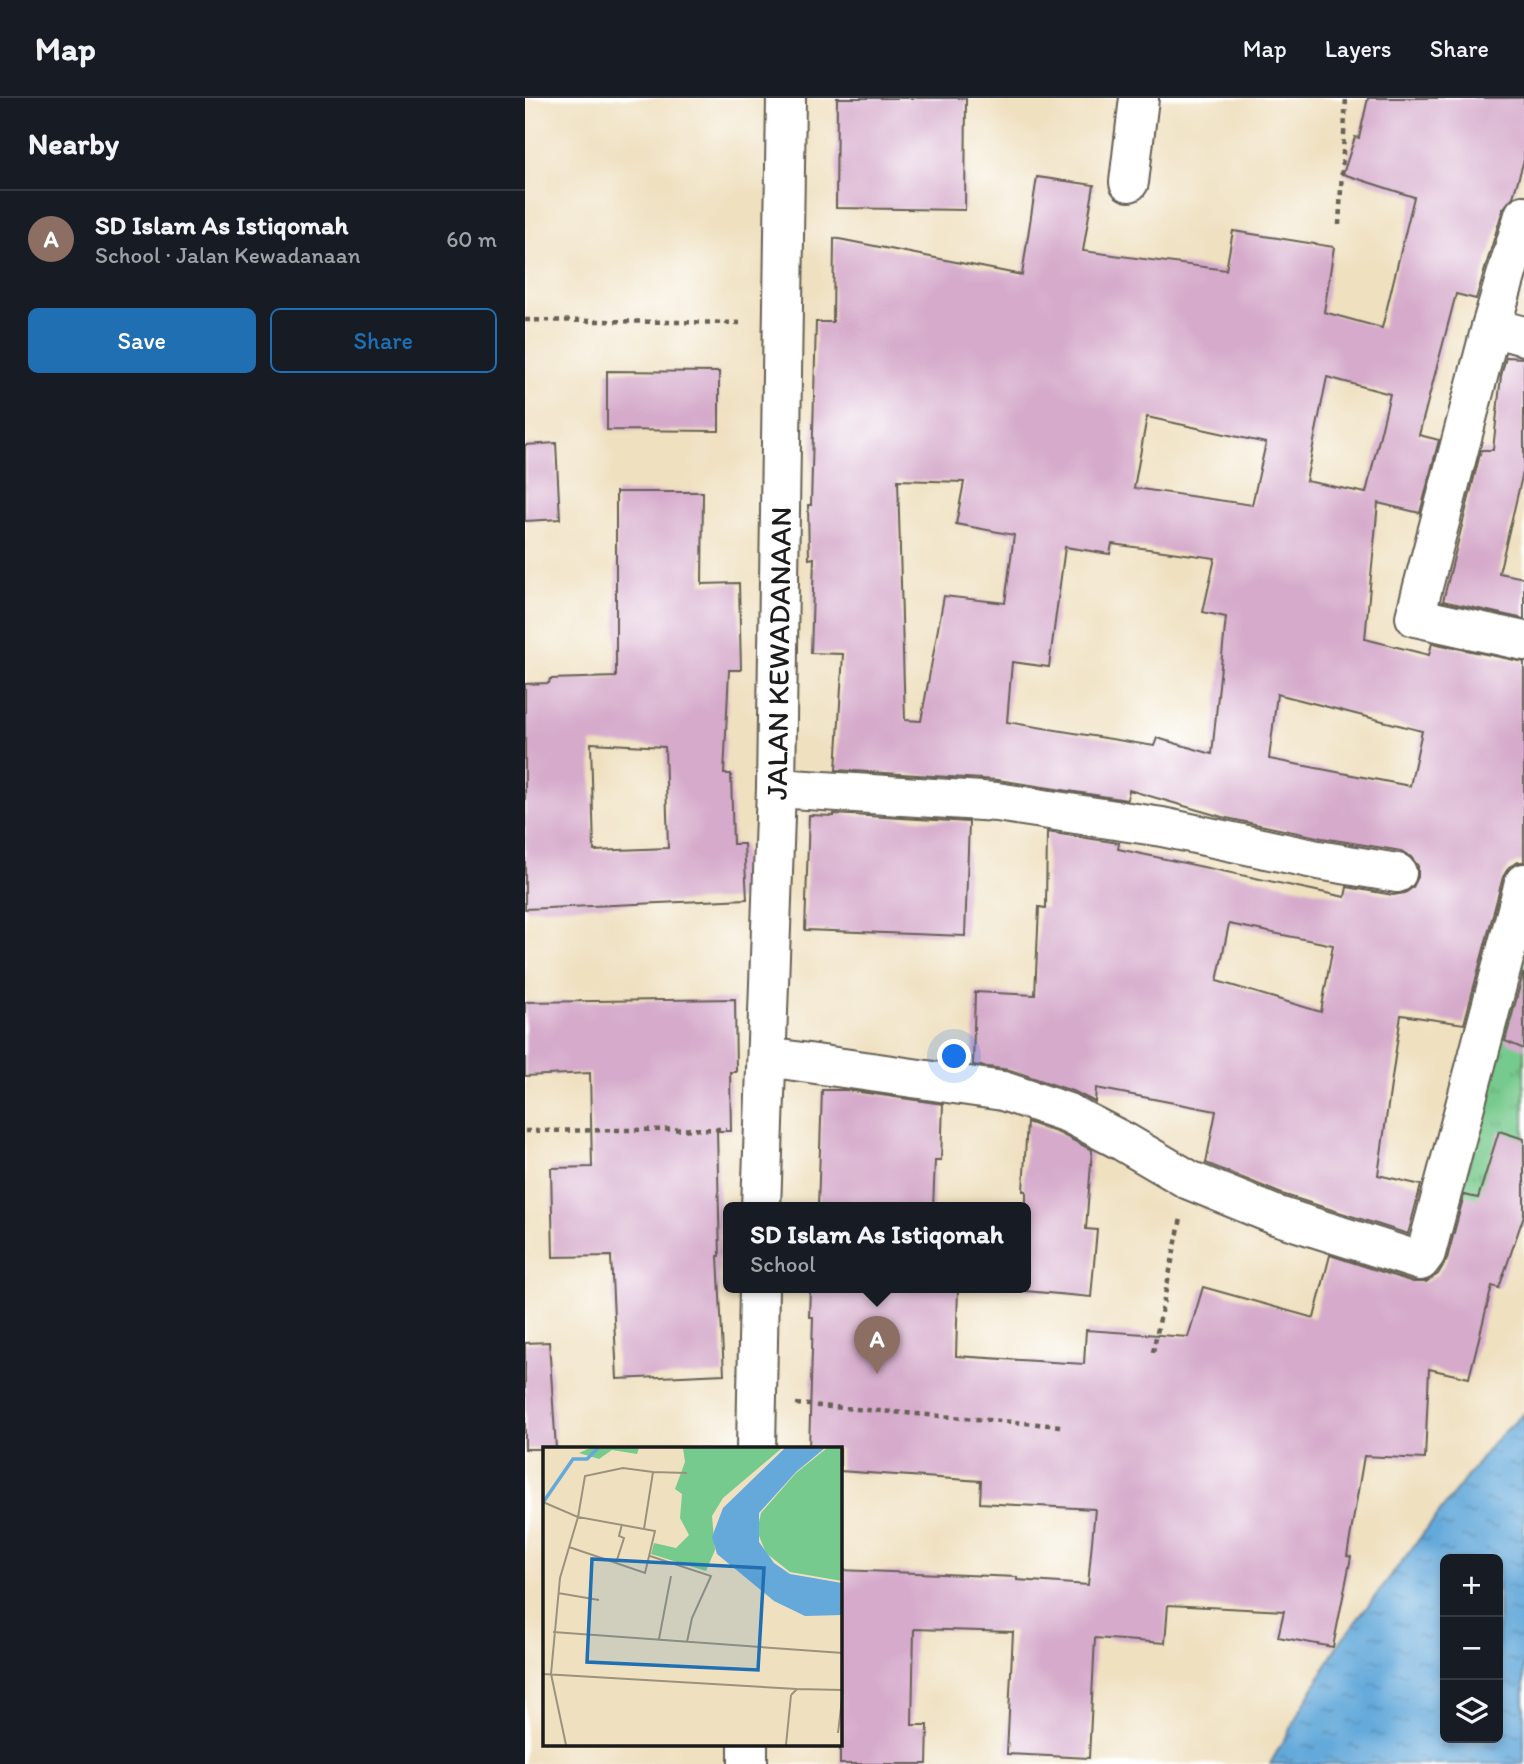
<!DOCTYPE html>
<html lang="en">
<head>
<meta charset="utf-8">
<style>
  body { margin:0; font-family:Itim,sans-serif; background:#242831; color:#f1f3f6 }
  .controls { position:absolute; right:21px; bottom:21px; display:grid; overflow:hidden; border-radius:10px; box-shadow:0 4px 10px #0003 }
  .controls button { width:63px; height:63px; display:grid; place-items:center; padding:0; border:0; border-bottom:2px solid #363941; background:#171b24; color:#f1f3f6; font:35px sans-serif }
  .you { position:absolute; left:430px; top:959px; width:24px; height:24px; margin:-18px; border:5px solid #fff; border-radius:50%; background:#1a73e8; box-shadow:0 0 0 10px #1a73e833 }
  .badge { display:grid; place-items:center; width:46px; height:46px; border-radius:50%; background:#1f6fb2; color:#fff; font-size:23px; font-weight:700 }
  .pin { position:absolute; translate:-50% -58px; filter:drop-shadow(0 2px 4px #0008) }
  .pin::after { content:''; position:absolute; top:37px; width:24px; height:21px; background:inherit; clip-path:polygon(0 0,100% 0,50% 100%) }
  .popup { position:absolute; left:198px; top:1104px; width:308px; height:91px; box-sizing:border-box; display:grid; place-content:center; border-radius:10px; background:#171b24; filter:drop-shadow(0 2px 5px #0005); font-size:23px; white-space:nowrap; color:#9ea1a6 }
  .popup b { font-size:26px; color:#f1f3f6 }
  .popup::after { content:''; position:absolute; left:50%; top:100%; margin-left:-14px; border:14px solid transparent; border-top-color:#171b24 }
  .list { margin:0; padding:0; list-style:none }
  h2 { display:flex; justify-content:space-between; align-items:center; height:91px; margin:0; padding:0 28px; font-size:30px }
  h2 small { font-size:23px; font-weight:400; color:#9ea1a6 }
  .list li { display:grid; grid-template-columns:46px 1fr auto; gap:21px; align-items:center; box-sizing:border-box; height:98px; padding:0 28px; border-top:2px solid #363941 }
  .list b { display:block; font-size:26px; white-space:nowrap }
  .list p { margin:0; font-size:23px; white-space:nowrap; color:#9ea1a6 }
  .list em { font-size:23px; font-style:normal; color:#9ea1a6 }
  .actions { display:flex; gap:14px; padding:21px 28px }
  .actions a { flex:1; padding:16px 0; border:2px solid #1f6fb2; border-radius:10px; text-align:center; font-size:24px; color:#1f6fb2 }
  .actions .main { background:#1f6fb2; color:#fff }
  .icon { flex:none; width:38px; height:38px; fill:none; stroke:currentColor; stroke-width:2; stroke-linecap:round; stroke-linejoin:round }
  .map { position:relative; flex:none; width:999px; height:1666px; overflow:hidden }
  header { display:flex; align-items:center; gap:42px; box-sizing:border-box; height:98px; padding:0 35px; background:#171b24; border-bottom:2px solid #363941 }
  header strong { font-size:33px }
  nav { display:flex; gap:38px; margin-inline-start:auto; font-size:24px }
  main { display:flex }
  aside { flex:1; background:#171b24 }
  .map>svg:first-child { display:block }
  .grass { fill:url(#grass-tufts); stroke:#4a7354; stroke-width:2 }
  .water { fill:url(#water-ripples); stroke:#40627b; stroke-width:2; fill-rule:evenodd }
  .building { fill:#d5aacb; fill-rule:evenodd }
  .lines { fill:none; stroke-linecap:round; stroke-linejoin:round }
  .minor-casing { stroke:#666155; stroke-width:42 }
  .path { stroke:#666155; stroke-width:4.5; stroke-dasharray:5 5; stroke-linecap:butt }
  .minor { stroke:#fff; stroke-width:38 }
  .labels { text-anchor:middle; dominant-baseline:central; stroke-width:6; stroke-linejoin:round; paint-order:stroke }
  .street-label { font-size:30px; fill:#1c1c1c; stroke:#fff }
  .inset-river { fill:none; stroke:#64a9da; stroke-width:3.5 }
  .inset-road { fill:none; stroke:#9b927e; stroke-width:2 }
  .view { fill:#1f6fb2; fill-opacity:0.15; stroke:#1f6fb2; stroke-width:3.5 }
  .inset-edge { fill:none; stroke:#1c1c1c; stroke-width:3.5 }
</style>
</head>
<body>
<header>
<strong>Map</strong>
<nav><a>Map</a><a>Layers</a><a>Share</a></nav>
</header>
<main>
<aside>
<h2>Nearby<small></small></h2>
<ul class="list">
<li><span class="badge" style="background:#8d6e63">A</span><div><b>SD Islam As Istiqomah</b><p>School · Jalan Kewadanaan</p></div><em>60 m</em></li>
</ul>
<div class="actions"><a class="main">Save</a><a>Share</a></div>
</aside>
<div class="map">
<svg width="999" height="1666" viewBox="0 0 999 1666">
  <defs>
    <pattern id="grass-tufts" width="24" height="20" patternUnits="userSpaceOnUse" patternTransform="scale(1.75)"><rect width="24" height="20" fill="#77ca8d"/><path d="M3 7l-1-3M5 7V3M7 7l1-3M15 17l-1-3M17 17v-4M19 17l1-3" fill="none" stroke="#66ad79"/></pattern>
    <pattern id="water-ripples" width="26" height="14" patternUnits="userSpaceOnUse" patternTransform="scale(1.75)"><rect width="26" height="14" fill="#64a9da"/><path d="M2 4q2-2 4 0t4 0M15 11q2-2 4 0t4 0" fill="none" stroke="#5289b0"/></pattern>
  </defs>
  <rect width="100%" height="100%" fill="#fff"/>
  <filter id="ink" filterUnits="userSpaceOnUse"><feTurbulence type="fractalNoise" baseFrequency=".0143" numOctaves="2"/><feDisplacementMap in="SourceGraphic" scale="14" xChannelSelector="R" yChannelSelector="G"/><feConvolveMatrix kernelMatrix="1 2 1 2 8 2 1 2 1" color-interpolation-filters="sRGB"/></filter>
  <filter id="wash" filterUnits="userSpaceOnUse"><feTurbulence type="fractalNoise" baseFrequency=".00686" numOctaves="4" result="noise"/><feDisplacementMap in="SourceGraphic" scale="28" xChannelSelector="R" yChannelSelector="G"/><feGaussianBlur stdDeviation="1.57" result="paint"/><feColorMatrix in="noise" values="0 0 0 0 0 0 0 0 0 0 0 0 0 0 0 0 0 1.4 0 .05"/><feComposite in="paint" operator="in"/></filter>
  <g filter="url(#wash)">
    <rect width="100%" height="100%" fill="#efe0c0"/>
    <path class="grass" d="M 999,849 L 999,1128 L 934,1105 Z"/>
    <path class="water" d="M 999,1315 L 999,1666 L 745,1666 L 812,1548 L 967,1346 ZM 920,1461 L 973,1461 L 973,1640 L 920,1640 Z"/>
    <g id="blocks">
      <g class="building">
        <path d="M 312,0 L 441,0 L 440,112 L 311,110 Z"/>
        <path d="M 843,0 L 999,0 L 999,62 L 988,99 L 978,111 L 951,201 L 931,196 L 894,337 L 914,342 L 895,415 L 853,405 L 840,541 L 904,557 L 907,545 L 999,564 L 999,764 L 993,764 L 984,769 L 978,779 L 939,926 L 876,917 L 853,1077 L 896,1087 L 883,1136 L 757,1096 L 681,1065 L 691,1013 L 571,990 L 570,1004 L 550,994 L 485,972 L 448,967 L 450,894 L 510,897 L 514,809 L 521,810 L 522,734 L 594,745 L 593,751 L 820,799 L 822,789 L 868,797 L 880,795 L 888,789 L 893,779 L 893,768 L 886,759 L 876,753 L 797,740 L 697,719 L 604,692 L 602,702 L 473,682 L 311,672 L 318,556 L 286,555 L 289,460 L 284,461 L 283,407 L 286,407 L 291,224 L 308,224 L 309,140 L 497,177 L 512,79 L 569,87 L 558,153 L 701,172 L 708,133 L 809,149 L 799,214 L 857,230 L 889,99 L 818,76 L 830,39 L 834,40 ZM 802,279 L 865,296 L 841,395 L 781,383 ZM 622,319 L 741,345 L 727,407 L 609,390 ZM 373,382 L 439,384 L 431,426 L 489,437 L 480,505 L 419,498 L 396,623 L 380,622 ZM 587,446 L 690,460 L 678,514 L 701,519 L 687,656 L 632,640 L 629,648 L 482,624 L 487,564 L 524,569 L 540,449 L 585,456 ZM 752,596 L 897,633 L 885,688 L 744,661 ZM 704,826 L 808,847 L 796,914 L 692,883 Z"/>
        <path d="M 981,259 L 999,260 L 999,370 L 974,475 L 999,480 L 999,521 L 918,503 L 956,352 L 968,352 L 976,278 Z"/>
        <path d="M 82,273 L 194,274 L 194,333 L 82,332 Z"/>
        <path d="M 31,345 L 35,421 L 0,423 L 0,347 Z"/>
        <path d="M 91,394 L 178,394 L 177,486 L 214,485 L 216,572 L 204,572 L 199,676 L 206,676 L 208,746 L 219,746 L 222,801 L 0,811 L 0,586 L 24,585 L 25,581 L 91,579 ZM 66,645 L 140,649 L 143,750 L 69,753 Z"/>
        <path d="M 309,716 L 444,724 L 440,838 L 280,832 L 284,717 L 309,718 Z"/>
        <path d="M 998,876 L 999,876 L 999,951 L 980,943 Z"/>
        <path d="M 210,901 L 211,974 L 205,974 L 206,1033 L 192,1033 L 195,1158 L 193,1158 L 199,1276 L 92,1281 L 86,1158 L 28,1159 L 26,1070 L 67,1069 L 65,975 L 0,978 L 0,904 Z"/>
        <path d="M 297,992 L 321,992 L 418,1006 L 416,1062 L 410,1062 L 408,1110 L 293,1110 Z"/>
        <path d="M 502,1024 L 534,1035 L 567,1052 L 561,1131 L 572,1132 L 566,1199 L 501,1193 L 501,1093 L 498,1093 Z"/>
        <path d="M 974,1033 L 999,1041 L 999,1117 L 974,1190 L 967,1188 L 944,1280 L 904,1271 L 900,1361 L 839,1358 L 822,1458 L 826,1459 L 808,1549 L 753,1539 L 759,1513 L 643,1507 L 640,1545 L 570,1540 L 564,1660 L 482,1656 L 488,1534 L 389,1531 L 387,1627 L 403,1627 L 402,1666 L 315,1666 L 315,1472 L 492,1479 L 492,1482 L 563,1487 L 570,1411 L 455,1405 L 456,1383 L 315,1373 L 315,1351 L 284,1351 L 288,1219 L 284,1219 L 285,1190 L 433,1190 L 431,1258 L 559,1266 L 561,1232 L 663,1239 L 678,1189 L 789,1220 L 805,1157 L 888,1184 L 901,1184 L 913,1176 L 922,1161 L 939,1097 L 953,1100 Z"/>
        <path d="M 24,1244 L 31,1351 L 0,1351 L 0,1245 Z"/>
      </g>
    </g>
  </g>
  <g filter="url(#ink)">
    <use href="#blocks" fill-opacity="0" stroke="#666155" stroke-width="2"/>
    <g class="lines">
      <g class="minor-casing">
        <g id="minor">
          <path d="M 604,84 L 614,0"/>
          <path d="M 999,117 L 966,229 L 999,238"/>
          <path d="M 966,229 L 890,519 L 999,543"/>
          <path d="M 251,690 L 472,704 L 637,729 L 793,762 L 872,775"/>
          <path d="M 242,959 L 478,993 L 543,1015 L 599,1044 L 664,1082 L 750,1117 L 895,1163 L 901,1155 L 999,785"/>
          <path id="s1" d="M 236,1110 L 251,690 L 261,0"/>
          <path d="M 231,1351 L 234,1190"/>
          <path d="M 223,1666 L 223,1647"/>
        </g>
      </g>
      <g class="path">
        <path d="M 814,127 L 821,0"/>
        <path d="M 0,222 L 220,225"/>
        <path d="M 0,1033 L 201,1031"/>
        <path d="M 628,1254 L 656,1120"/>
        <path d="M 271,1306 L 536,1328"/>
      </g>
      <use href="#minor" class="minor"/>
    </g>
  </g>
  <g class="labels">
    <g class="street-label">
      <text stroke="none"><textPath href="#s1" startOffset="555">JALAN KEWADANAAN</textPath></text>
    </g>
  </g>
  <g transform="translate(18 1349)">
    <rect width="299" height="299" fill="#efe0c0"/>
    <path d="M 47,1 L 96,1 L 94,7 L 69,3 L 56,12 L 36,6 ZM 140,1 L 239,1 L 180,51 L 169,69 L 172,103 L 163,124 L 108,107 L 111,96 L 133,101 L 146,88 L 137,71 L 139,47 L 132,42 L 142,15 ZM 284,1 L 299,1 L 299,134 L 247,125 L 223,106 L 214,84 L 218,66 L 253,26 Z" fill="#77ca8d"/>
    <path d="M 242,1 L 282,1 L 253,25 L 216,66 L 216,95 L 231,116 L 247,127 L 299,136 L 299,168 L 262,169 L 231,154 L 174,107 L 169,90 L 180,61 Z" fill="#64a9da"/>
    <path class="inset-river" d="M 1,54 L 30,12 L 44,12 L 55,1"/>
    <path class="inset-road" d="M 0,55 L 35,70 L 17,131 L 8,227M 101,82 L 110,25 L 144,26M 26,100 L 73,116 L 81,91 L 76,89 L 79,77M 107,109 L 168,129 L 149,171 L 144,195M 73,116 L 102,126 L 112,84 L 35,70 L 42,29 L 80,21 L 110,25M 15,146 L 56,153M 10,185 L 300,206M 116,192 L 128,129M 0,227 L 254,242M 8,227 L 23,298M 248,248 L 254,242 L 300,243M 295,286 L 300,243M 243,298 L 248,248"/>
    <path class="view" d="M 49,112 L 221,121 L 215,223 L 44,215 Z"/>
    <rect width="299" height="299" class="inset-edge"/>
  </g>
</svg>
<div class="controls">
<button>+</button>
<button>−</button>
<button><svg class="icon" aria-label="layers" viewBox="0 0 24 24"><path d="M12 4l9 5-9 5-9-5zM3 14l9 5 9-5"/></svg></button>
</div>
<div class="you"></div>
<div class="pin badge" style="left:352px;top:1276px;background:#8d6e63">A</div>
<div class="popup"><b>SD Islam As Istiqomah</b>School</div>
</div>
</main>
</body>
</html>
